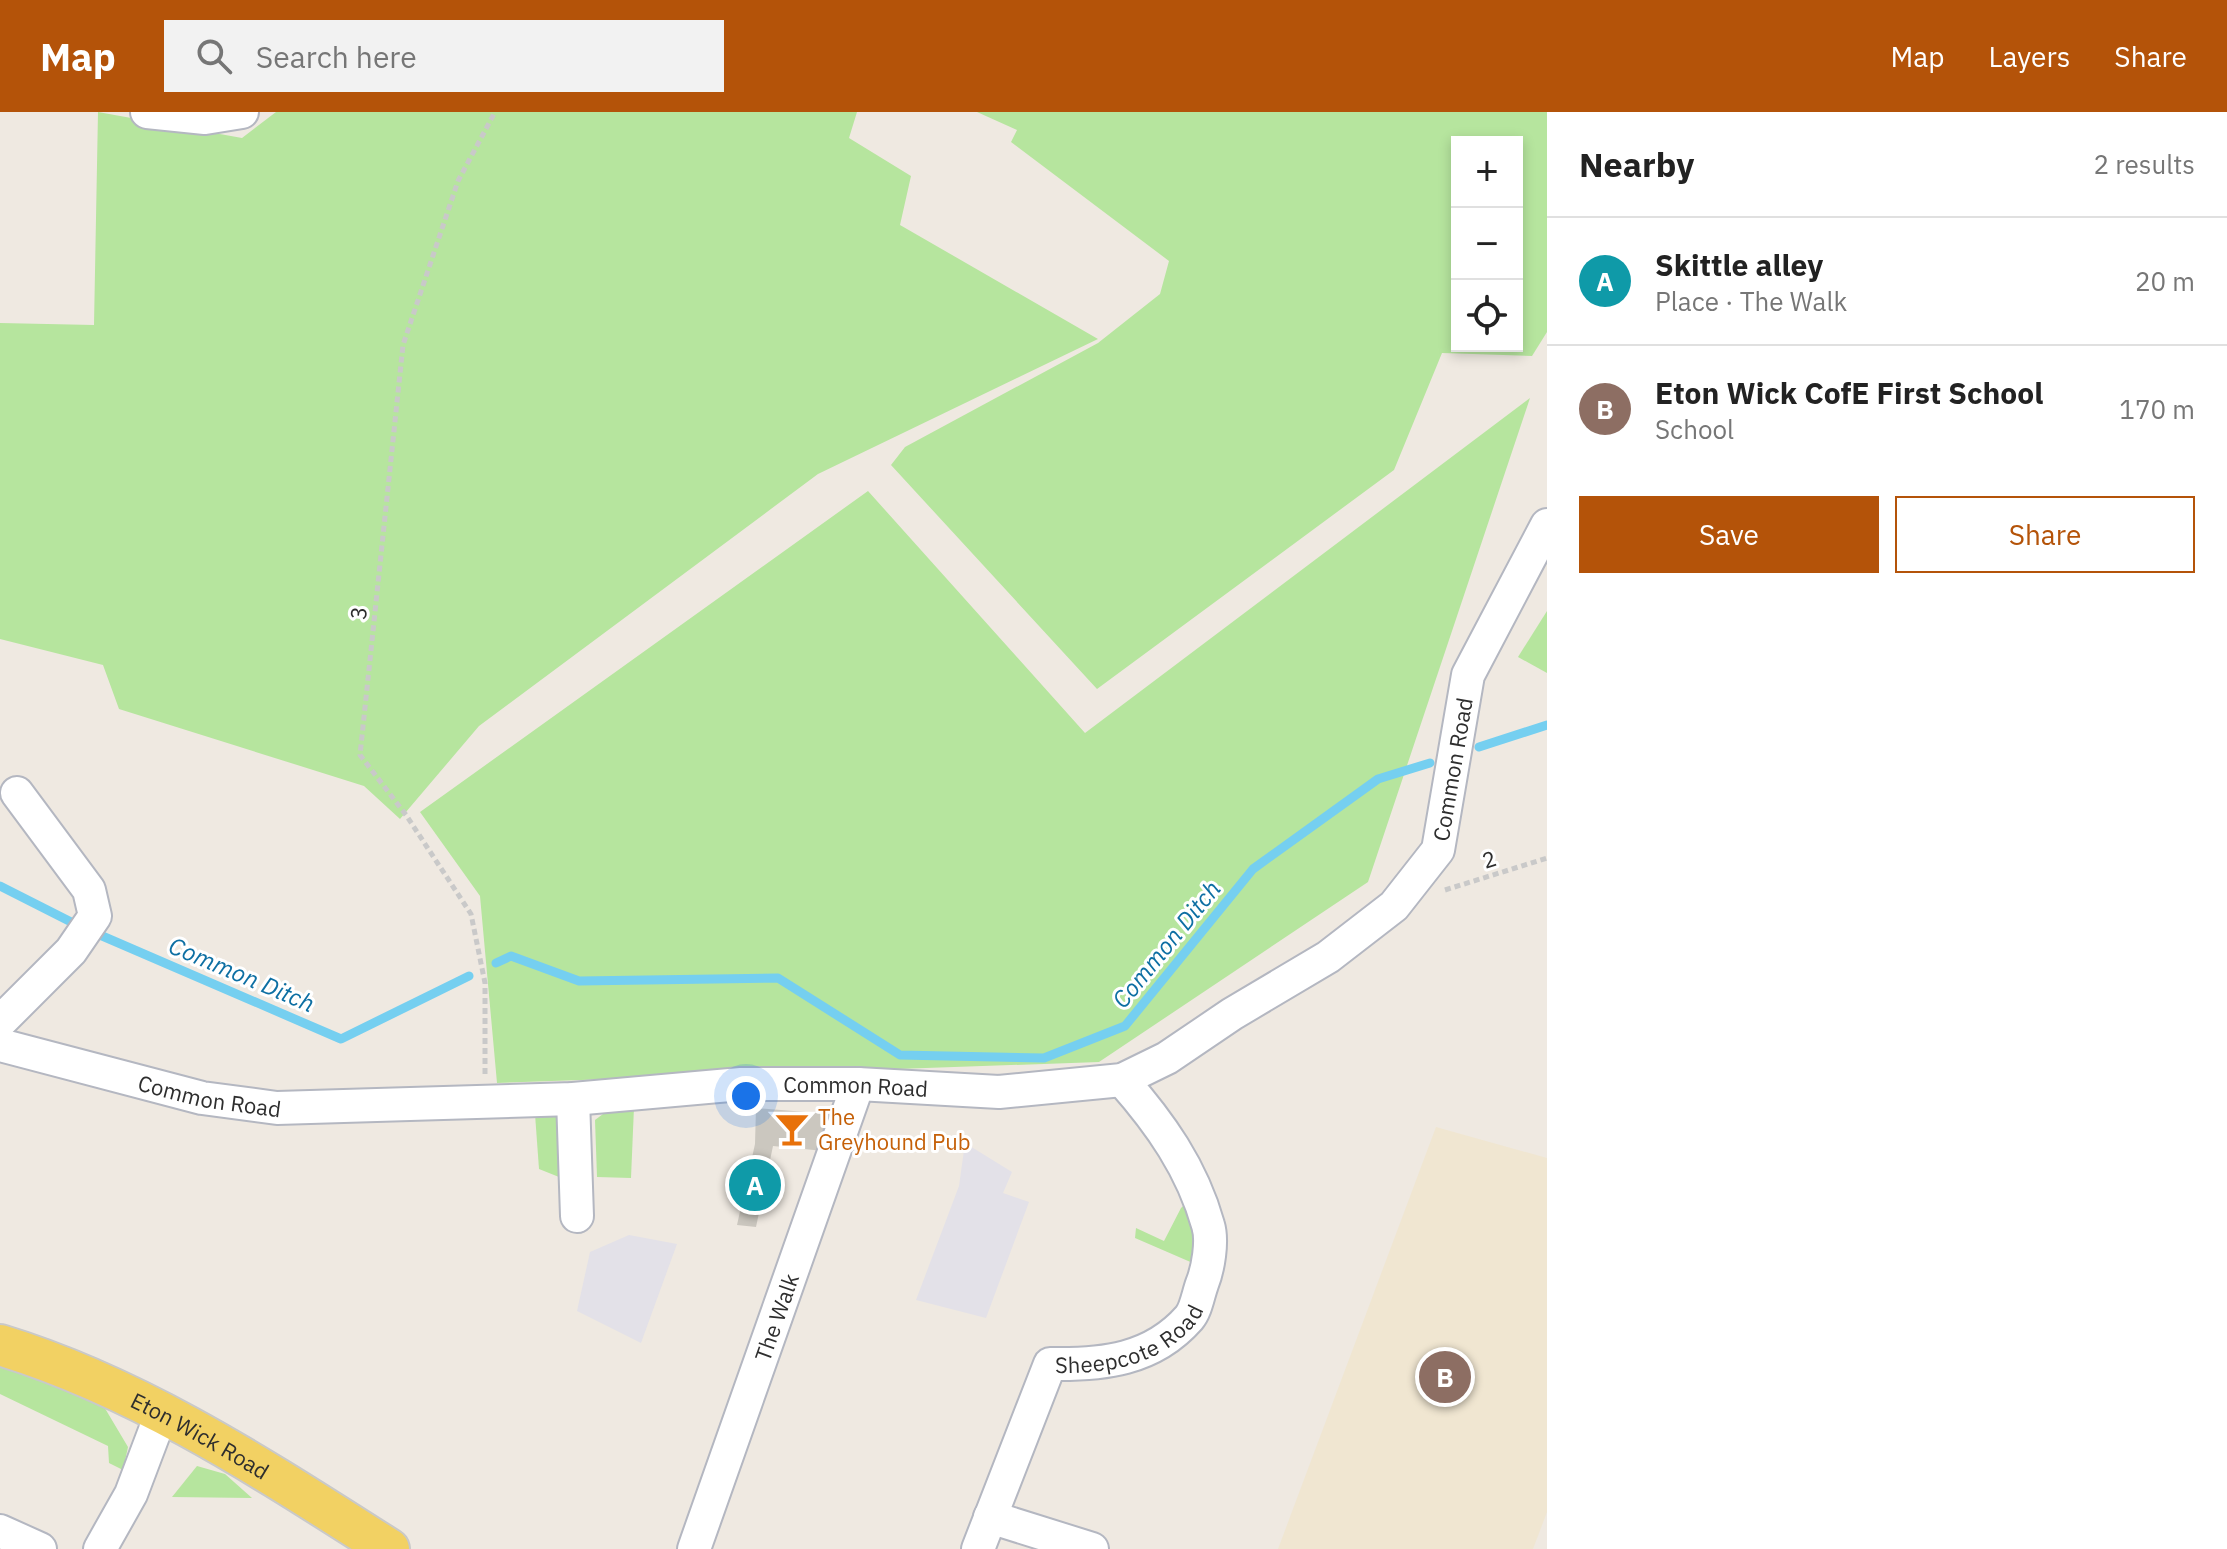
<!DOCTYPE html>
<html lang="en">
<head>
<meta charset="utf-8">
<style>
  body { margin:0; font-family:"IBM Plex Sans",sans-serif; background:#f2f2f2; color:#222 }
  .controls { position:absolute; right:24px; top:24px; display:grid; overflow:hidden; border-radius:0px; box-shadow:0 4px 12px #0003 }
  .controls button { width:72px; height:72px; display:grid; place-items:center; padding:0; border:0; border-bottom:2px solid #e0e0e0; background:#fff; color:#222; font:40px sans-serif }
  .you { position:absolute; left:746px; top:984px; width:28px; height:28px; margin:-20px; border:6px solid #fff; border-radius:50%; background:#1a73e8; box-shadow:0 0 0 12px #1a73e833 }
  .badge { display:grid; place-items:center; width:52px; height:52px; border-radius:50%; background:#b45309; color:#fff; font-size:26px; font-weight:700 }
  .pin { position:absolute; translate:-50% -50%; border:4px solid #fff; box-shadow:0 2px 8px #0006 }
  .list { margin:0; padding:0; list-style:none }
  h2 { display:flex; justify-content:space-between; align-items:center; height:104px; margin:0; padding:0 32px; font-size:34px }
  h2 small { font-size:26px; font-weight:400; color:#767676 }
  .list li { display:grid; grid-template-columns:52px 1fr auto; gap:24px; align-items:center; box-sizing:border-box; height:128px; padding:0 32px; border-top:2px solid #e0e0e0 }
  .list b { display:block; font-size:30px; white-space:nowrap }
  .list p { margin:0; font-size:26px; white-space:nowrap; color:#767676 }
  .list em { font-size:26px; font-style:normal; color:#767676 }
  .actions { display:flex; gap:16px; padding:24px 32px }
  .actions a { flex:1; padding:18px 0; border:2px solid #b45309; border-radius:0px; text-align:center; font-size:28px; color:#b45309 }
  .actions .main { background:#b45309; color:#fff }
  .icon { flex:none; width:44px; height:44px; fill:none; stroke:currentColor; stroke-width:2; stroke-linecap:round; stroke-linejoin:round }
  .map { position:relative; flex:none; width:1547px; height:1437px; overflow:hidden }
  header { display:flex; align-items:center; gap:48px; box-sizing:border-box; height:112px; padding:0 40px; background:#b45309; color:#fff }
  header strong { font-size:38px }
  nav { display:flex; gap:44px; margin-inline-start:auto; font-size:28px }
  .search { width:560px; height:72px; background:#f2f2f2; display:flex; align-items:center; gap:20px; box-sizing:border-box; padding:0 28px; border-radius:0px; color:#767676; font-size:30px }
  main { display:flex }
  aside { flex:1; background:#fff }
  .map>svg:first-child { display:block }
  .industrial { fill:#e3e1e8 }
  .education { fill:#f0e6d1 }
  .green { fill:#b6e59e; fill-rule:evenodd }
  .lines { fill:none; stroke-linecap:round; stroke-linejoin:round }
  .stream { stroke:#75cff0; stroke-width:9 }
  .building { fill:#cbc7bf }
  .minor-casing { stroke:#b4b7c1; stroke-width:36 }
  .major-casing { stroke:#c9c9c9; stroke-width:44 }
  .path { stroke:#c9c9c9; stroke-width:5; stroke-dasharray:6 4; stroke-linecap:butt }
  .minor { stroke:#fff; stroke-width:32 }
  .major { stroke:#f2d163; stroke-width:40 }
  .labels { text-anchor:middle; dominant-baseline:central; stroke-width:6; stroke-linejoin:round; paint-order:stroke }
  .street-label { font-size:22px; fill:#2e2e2e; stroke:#fff }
  .food-label { font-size:22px; fill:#c56008; stroke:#fff; text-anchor:start }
  .water-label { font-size:24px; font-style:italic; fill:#0d6fa3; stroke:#fff }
</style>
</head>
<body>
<header>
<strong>Map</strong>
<div class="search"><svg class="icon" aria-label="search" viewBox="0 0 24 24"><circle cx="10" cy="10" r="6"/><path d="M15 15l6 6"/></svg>Search here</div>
<nav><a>Map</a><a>Layers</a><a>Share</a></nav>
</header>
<main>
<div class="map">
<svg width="1547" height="1437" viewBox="0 0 1547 1437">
  <rect width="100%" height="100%" fill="#efe9e1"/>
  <g class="industrial">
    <path d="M 965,1031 L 1012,1060 L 1003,1081 L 1029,1090 L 986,1206 L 916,1188 L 959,1074 Z"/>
    <path d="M 629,1123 L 677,1132 L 641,1231 L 577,1199 L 590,1140 Z"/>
  </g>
  <path class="education" d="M 1436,1015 L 1547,1046 L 1547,1400 L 1533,1437 L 1278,1437 Z"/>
  <g class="green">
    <path d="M 98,0 L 242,26 L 276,0 L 857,0 L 849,26 L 911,64 L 900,113 L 1098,227 L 818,362 L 479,614 L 400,707 L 364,674 L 119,597 L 103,553 L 0,527 L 0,211 L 94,213 Z"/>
    <path d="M 977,0 L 1547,0 L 1547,220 L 1532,244 L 1442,241 L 1394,358 L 1097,577 L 891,353 L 905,335 L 1098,231 L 1160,182 L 1169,149 L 1011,30 L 1017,18 ZM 1457,30 L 1517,30 L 1517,234 L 1457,234 Z"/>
    <path d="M 1530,286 L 1368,770 L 1099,950 L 497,971 L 480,784 L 420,700 L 868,379 L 1085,621 Z"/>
    <path d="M 1547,499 L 1547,561 L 1518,545 Z"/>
    <path d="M 634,995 L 631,1066 L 597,1065 L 595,1008 L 611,996 Z"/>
    <path d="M 557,999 L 569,1069 L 539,1057 L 535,1002 Z"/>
    <path d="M 1190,1087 L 1202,1155 L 1135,1126 L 1136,1116 L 1164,1129 L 1181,1096 Z"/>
    <path d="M 0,1252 L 103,1293 L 128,1335 L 123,1358 L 109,1351 L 108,1334 L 0,1282 Z"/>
    <path d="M 197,1354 L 225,1362 L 252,1386 L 172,1385 Z"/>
  </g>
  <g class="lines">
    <g class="stream">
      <path d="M 1479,635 L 1547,613"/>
      <path d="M 0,774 L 79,814"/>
      <path d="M 93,820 L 341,927 L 469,864"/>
      <path d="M 496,851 L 511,844 L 579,869 L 778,866 L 900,943 L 1044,946 L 1125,914 L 1253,757 L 1378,667 L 1430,651"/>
    </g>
  </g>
  <path class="building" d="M 756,996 L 831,1002 L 824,1039 L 773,1034 L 756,1115 L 737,1113 L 755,1032 Z"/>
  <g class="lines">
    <g class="minor-casing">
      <g id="minor">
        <path d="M 147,0 L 205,6 L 242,0"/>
        <path d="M 0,910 L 71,839 L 95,804 L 89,778 L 17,681"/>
        <path id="s1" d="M 0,933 L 202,986 L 277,996 L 573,987 L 741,972 L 858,972 L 999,980 L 1122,968 L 1167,946 L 1232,902 L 1328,845 L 1394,794 L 1438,738 L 1468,563 L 1547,413"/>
        <path d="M 573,987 L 577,1104"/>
        <path d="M 990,1405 L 1092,1437"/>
        <path d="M 0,1419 L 40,1437"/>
        <path d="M 100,1437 L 131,1382 L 162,1300"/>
        <path id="s2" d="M 694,1437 L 858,972"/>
        <path id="s3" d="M 978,1437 L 1050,1252 C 1103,1253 1152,1248 1189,1206 C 1196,1198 1198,1183 1202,1172 C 1208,1157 1213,1129 1208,1113 C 1192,1056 1160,1011 1122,968"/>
      </g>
    </g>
    <g class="major-casing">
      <g id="major">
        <path id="s4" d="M 0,1233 C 141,1276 266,1359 389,1437"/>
      </g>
    </g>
    <g class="path">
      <path d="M 1445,778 L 1547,746"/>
      <path d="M 485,962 L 485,871 L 471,802 L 406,703 L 360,643 L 403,233 L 458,69 L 495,0"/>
    </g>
    <use href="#minor" class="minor"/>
    <use href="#major" class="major"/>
  </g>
  <defs>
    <g id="bar-bare" transform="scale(2.76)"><path d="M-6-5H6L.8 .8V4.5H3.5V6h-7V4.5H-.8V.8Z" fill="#e8710a" stroke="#fff" stroke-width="2.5" paint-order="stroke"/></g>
  </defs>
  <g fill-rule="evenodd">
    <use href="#bar-bare" x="792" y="1017"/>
  </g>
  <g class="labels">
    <g class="street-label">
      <text transform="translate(358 501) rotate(-84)">3</text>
      <text stroke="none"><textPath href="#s1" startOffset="1608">Common Road</textPath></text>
      <text transform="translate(1489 747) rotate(-18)">2</text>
      <text stroke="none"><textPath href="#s1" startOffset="864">Common Road</textPath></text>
      <text stroke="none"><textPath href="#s1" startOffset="216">Common Road</textPath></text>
      <text stroke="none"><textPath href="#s2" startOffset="246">The Walk</textPath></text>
      <text stroke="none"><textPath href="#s3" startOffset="284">Sheepcote Road</textPath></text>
      <text stroke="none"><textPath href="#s4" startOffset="220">Eton Wick Road</textPath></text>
    </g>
    <g class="food-label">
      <text x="818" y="1004">The<tspan x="818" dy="25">Greyhound Pub</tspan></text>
    </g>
    <g class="water-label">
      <text transform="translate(1166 832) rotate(-51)">Common Ditch</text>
      <text transform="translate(242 862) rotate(23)">Common Ditch</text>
    </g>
  </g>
</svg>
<div class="controls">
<button>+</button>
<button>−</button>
<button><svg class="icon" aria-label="locate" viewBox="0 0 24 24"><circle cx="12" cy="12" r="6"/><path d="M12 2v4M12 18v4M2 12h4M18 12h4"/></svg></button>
</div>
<div class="you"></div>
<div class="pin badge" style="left:755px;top:1073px;background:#0f9aa8">A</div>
<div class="pin badge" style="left:1445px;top:1265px;background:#8d6e63">B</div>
</div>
<aside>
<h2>Nearby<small>2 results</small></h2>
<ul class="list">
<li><span class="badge" style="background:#0f9aa8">A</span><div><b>Skittle alley</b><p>Place · The Walk</p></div><em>20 m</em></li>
<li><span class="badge" style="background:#8d6e63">B</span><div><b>Eton Wick CofE First School</b><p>School</p></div><em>170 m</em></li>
</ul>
<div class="actions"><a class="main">Save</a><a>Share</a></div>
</aside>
</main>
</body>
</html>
